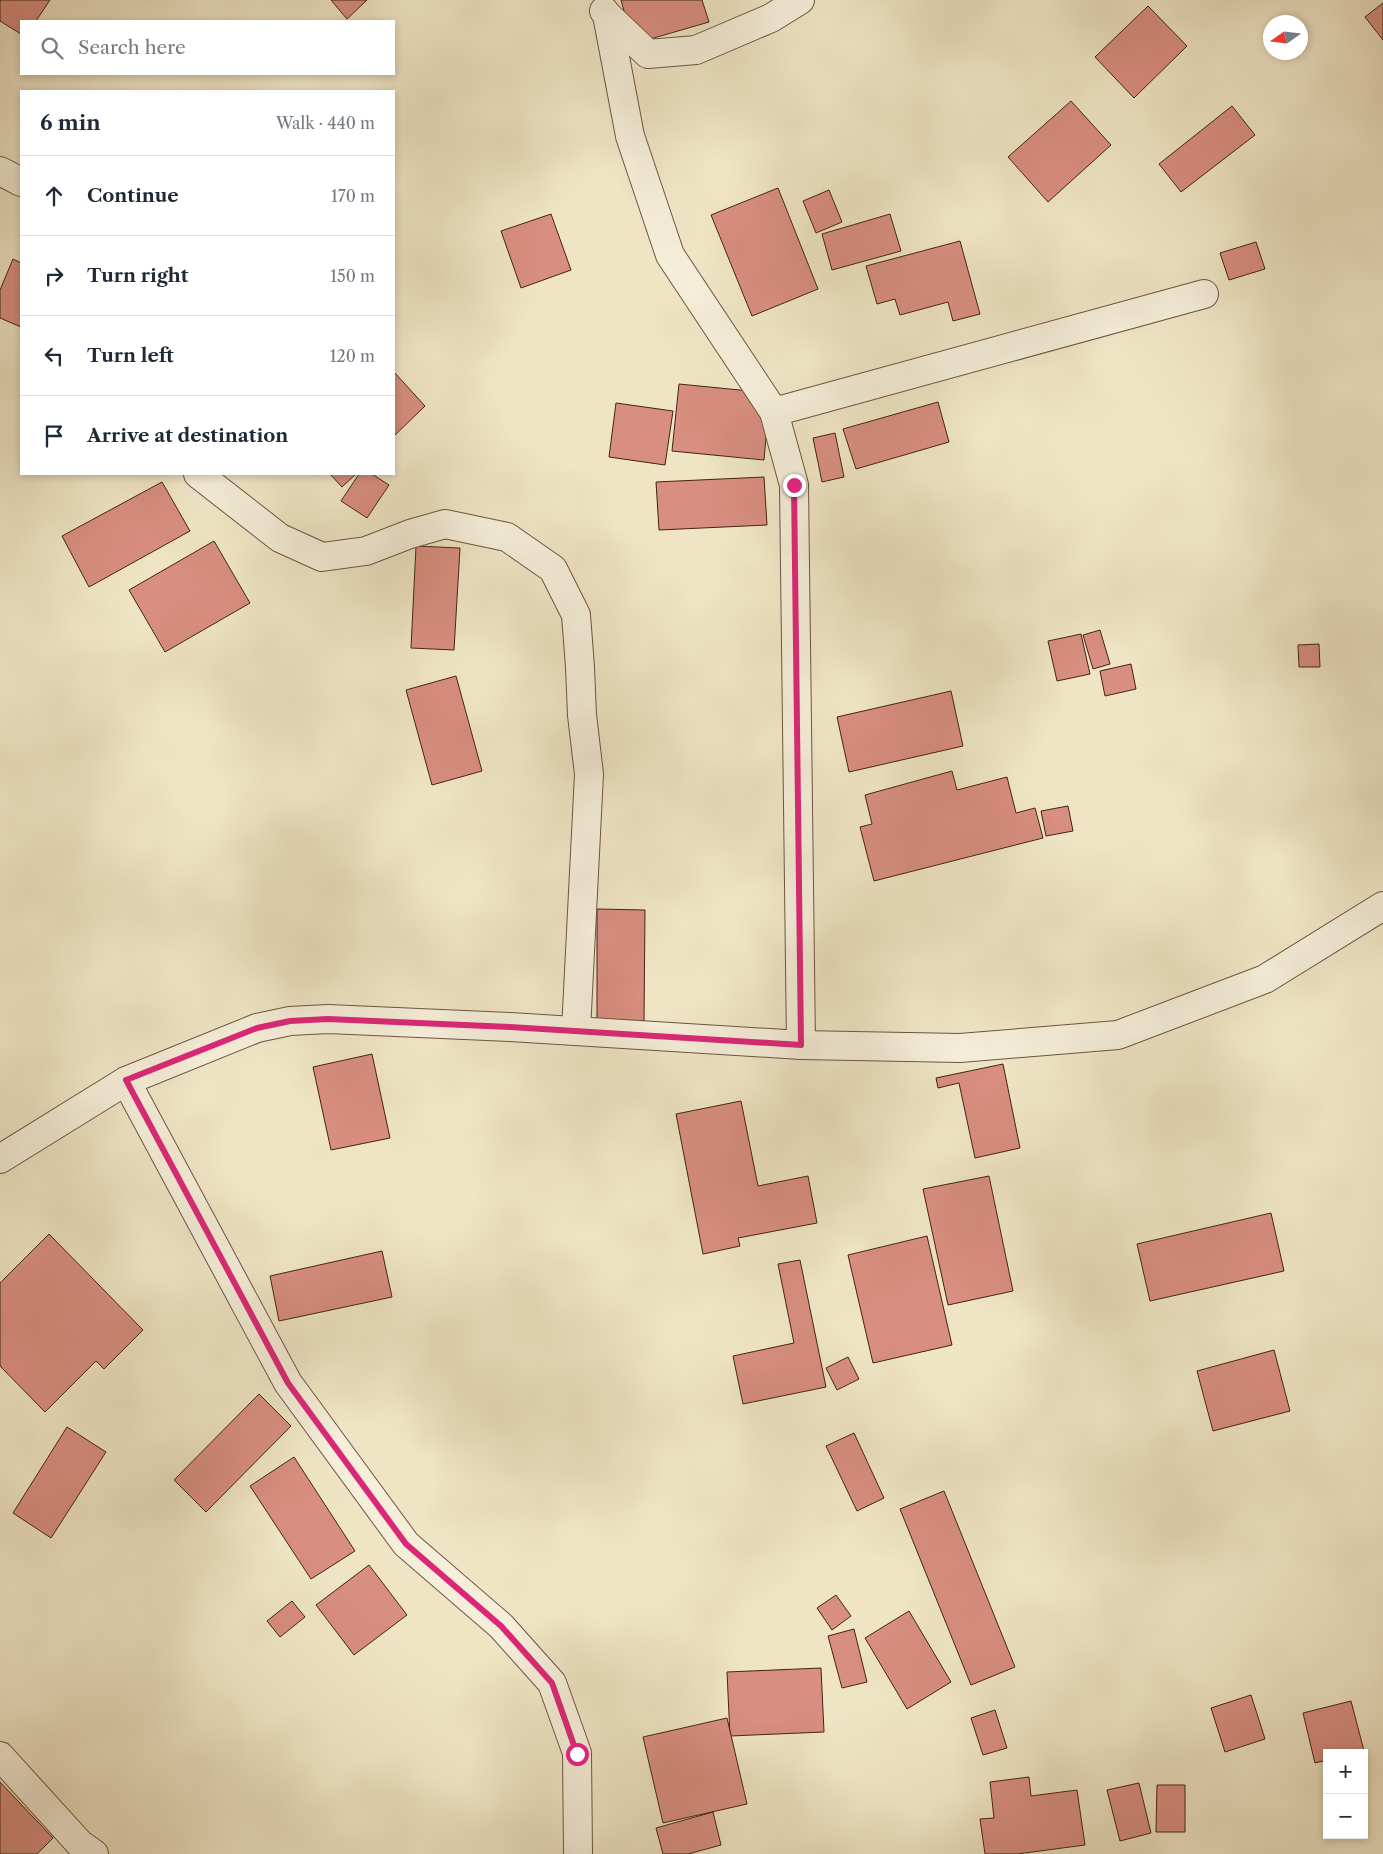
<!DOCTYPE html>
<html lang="en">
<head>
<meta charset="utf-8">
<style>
  body { margin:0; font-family:"Libre Caslon Text",serif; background:#f2f2f3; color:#1f2937 }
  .controls { position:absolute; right:15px; bottom:15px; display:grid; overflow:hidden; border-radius:0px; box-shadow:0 2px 8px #0003 }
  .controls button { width:45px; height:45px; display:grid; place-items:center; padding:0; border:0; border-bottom:1px solid #e0e1e3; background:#fff; color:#1f2937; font:25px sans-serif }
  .compass { position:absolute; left:1263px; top:15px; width:45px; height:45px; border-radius:50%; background:#fff; box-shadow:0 2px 8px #0003; rotate:256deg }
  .stop { position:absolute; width:15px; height:15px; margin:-11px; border:4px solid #db2777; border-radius:50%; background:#fff }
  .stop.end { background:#db2777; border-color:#fff; box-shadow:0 1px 5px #0008 }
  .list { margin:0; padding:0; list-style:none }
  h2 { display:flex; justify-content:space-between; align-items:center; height:65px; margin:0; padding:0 20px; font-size:21px }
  h2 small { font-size:16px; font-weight:400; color:#747a83 }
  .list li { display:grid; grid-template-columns:32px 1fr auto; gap:15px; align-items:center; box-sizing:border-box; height:80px; padding:0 20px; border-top:1px solid #e0e1e3 }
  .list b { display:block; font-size:19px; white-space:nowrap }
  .list em { font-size:16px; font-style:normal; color:#747a83 }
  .icon { flex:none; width:28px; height:28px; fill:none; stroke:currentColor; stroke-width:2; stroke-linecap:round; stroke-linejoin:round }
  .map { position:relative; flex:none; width:1383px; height:1854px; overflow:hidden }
  .search { position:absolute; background:#fff; box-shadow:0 2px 8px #0003; left:20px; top:20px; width:375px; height:55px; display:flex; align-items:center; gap:12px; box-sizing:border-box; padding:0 18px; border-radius:0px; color:#747a83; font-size:19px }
  .panel { position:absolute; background:#fff; box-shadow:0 2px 8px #0003; left:20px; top:90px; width:375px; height:385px; border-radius:0px }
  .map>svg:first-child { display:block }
  .building { fill:#d88e80; stroke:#432317 }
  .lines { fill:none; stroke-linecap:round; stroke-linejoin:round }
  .minor-casing { stroke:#6e5442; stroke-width:30 }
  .minor { stroke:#f5eed9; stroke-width:28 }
  .route { stroke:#db2777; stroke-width:6 }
</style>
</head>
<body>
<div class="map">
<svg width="1383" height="1854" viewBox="0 0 1383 1854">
  <rect width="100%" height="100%" fill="#efe5c5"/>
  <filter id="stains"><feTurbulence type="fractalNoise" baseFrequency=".004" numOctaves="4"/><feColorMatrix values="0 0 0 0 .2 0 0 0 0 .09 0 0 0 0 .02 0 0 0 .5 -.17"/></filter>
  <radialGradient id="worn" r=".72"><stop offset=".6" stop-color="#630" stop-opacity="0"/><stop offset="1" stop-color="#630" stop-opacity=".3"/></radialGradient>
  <g class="building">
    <path d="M 0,0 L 50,0 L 36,21 L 21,21 L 21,34 L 0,21 Z"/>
    <path d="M 331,0 L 367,0 L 347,19 Z"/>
    <path d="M 621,0 L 702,0 L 709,22 L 633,44 Z"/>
    <path d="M 1383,3 L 1383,40 L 1365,17 Z"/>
    <path d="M 1148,6 L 1187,46 L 1134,98 L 1095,57 Z"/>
    <path d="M 1071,101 L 1111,145 L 1048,202 L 1008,157 Z"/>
    <path d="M 1232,106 L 1255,135 L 1181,192 L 1159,164 Z"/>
    <path d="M 778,188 L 818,289 L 752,316 L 711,215 Z"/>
    <path d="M 829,190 L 842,222 L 816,233 L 803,201 Z"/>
    <path d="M 551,214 L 571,270 L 521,288 L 501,231 Z"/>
    <path d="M 890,214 L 901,251 L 832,270 L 822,234 Z"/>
    <path d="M 960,241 L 980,314 L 953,321 L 948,302 L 900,315 L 895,299 L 877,304 L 866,266 Z"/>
    <path d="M 1256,242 L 1265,269 L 1229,280 L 1220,253 Z"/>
    <path d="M 13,259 L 21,263 L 21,327 L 0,318 L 0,290 Z"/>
    <path d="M 394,372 L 425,406 L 394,436 Z"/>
    <path d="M 679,384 L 770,393 L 764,460 L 672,451 Z"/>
    <path d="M 938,402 L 949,442 L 856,469 L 843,429 Z"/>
    <path d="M 616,403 L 673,411 L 665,465 L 609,457 Z"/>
    <path d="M 835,433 L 844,477 L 822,482 L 813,438 Z"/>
    <path d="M 330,474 L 356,474 L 342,487 Z"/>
    <path d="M 359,474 L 372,474 L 389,485 L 367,518 L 341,501 Z"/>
    <path d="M 764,477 L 767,525 L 659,530 L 656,482 Z"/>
    <path d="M 162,482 L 190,531 L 89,587 L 62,536 Z"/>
    <path d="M 214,541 L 250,603 L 165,652 L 129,590 Z"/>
    <path d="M 416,546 L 460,548 L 454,650 L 411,648 Z"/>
    <path d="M 1100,630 L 1110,664 L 1093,669 L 1083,635 Z"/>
    <path d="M 1081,634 L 1090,674 L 1057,681 L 1048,641 Z"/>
    <path d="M 1319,644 L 1320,667 L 1299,667 L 1298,645 Z"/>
    <path d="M 1131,664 L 1136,689 L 1105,696 L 1100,671 Z"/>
    <path d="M 456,676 L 482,771 L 432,785 L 406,690 Z"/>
    <path d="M 951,691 L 963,746 L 849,772 L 837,717 Z"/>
    <path d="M 952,771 L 957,790 L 1007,777 L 1016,813 L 1035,808 L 1043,838 L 874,881 L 860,827 L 872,824 L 865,795 Z"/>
    <path d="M 1068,806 L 1073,831 L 1046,836 L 1041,811 Z"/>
    <path d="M 597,909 L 645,910 L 644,1021 L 597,1021 Z"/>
    <path d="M 372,1054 L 390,1138 L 331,1150 L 313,1067 Z"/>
    <path d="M 1003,1064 L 1020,1148 L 975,1158 L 959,1083 L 938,1088 L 936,1078 Z"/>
    <path d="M 741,1101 L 758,1186 L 808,1176 L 817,1223 L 738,1238 L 740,1246 L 703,1254 L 676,1114 Z"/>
    <path d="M 989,1176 L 1013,1291 L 948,1305 L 923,1189 Z"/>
    <path d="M 1271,1213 L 1284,1271 L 1150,1301 L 1137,1244 Z"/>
    <path d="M 49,1234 L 143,1330 L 104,1369 L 96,1361 L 45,1412 L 0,1366 L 0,1283 Z"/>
    <path d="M 927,1236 L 952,1345 L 873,1363 L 848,1255 Z"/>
    <path d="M 382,1251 L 392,1297 L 279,1321 L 270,1276 Z"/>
    <path d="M 800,1260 L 826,1387 L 743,1404 L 733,1356 L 794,1343 L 778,1264 Z"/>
    <path d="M 1274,1350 L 1290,1411 L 1213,1431 L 1197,1371 Z"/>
    <path d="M 848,1357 L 859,1379 L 837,1390 L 826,1368 Z"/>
    <path d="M 259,1394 L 291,1426 L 206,1512 L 174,1480 Z"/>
    <path d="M 67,1427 L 106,1452 L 51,1538 L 13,1513 Z"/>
    <path d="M 854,1433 L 884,1498 L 857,1511 L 826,1446 Z"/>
    <path d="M 294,1457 L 355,1551 L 311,1579 L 250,1486 Z"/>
    <path d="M 944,1491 L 1015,1667 L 971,1685 L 900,1509 Z"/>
    <path d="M 369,1565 L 407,1615 L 354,1655 L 316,1605 Z"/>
    <path d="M 836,1595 L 851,1616 L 832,1630 L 817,1608 Z"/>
    <path d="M 292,1601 L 305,1617 L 280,1637 L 267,1621 Z"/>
    <path d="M 909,1611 L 951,1682 L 907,1709 L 865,1638 Z"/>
    <path d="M 854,1629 L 867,1682 L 842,1688 L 828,1636 Z"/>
    <path d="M 821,1668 L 824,1732 L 730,1736 L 727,1672 Z"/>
    <path d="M 1251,1695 L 1265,1739 L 1225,1752 L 1211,1708 Z"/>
    <path d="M 1351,1701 L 1364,1751 L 1327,1753 L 1327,1760 L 1315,1763 L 1303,1713 Z"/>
    <path d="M 995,1710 L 1007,1748 L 983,1755 L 971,1718 Z"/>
    <path d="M 727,1718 L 747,1804 L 663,1823 L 643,1737 Z"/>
    <path d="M 1029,1777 L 1031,1796 L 1077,1790 L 1085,1845 L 1017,1854 L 985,1854 L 980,1819 L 994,1818 L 990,1782 Z"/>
    <path d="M 0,1782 L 53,1838 L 37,1854 L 0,1854 Z"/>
    <path d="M 1139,1783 L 1151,1833 L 1120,1841 L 1107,1790 Z"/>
    <path d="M 1157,1785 L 1185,1785 L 1185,1832 L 1156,1832 Z"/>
    <path d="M 713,1812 L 721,1845 L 688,1854 L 663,1854 L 656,1828 Z"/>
  </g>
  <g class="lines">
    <g class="minor-casing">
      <g id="minor">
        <path d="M 604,11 L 607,15 L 648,54 L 696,50 L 771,18 L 800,0"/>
        <path d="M 607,15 L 630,136 L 670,255 L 774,412 L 794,485 L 801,1045"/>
        <path d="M 0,171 L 21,182"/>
        <path d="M 774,412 L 1204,294"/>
        <path d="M 198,474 L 280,538 L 322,557 L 366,551 L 410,534 L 445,524 L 507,537 L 553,569 L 576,615 L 580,667 L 582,715 L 589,774 L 576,1031"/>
        <path d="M 126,1081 L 288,1383 L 406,1544 L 501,1626 L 552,1683 L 577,1753 L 578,1854"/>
        <path d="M 0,1159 L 126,1081 L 257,1028 L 290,1021 L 328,1019 L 510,1027 L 801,1045 L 960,1048 L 1118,1035 L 1265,979 L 1383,906"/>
        <path d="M 0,1756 L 80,1844 L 94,1854"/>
      </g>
    </g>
    <use href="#minor" class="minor"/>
  </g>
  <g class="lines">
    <path class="route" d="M 577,1754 L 552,1683 L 501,1626 L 406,1544 L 288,1383 L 126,1080 L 257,1028 L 290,1021 L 328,1019 L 510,1027 L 801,1045 L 794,485"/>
  </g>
  <rect width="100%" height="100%" filter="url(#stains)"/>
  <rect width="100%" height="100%" fill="url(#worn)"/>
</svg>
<div class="controls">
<button>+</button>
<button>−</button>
</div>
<svg class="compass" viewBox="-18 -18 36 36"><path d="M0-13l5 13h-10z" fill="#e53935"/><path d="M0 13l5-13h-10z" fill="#747a83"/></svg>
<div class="stop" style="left:577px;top:1754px"></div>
<div class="stop end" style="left:794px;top:485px"></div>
<div class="search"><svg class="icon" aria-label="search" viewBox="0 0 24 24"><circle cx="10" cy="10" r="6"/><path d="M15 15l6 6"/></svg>Search here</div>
<section class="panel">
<h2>6 min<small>Walk · 440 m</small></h2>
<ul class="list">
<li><svg class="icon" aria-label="ahead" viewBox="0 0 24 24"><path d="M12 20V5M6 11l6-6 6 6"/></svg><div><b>Continue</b></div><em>170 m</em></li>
<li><svg class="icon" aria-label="right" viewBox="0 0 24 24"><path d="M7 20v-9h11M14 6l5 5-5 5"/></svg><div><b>Turn right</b></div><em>150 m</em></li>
<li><svg class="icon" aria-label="left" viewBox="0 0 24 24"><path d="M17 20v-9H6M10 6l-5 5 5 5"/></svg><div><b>Turn left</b></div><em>120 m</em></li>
<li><svg class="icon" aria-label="arrive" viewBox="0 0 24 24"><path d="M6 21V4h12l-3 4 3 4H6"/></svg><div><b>Arrive at destination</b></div></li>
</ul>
</section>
</div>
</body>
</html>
